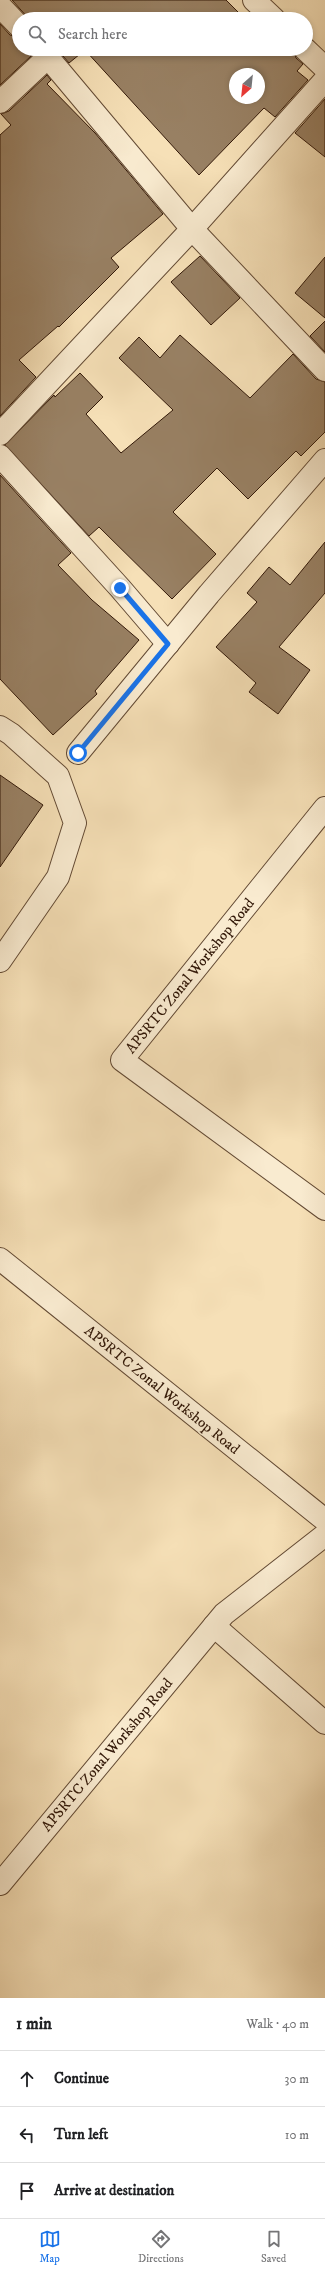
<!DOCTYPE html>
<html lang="en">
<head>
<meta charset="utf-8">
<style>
  body { margin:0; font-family:"IM FELL DW Pica",serif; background:#f2f2f2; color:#202124 }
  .compass { position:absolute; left:229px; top:68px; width:36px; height:36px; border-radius:50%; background:#fff; box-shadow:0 2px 6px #0003; rotate:207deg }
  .stop { position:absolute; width:12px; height:12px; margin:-9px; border:3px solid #1a73e8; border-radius:50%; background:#fff }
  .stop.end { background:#1a73e8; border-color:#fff; box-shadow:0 1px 4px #0008 }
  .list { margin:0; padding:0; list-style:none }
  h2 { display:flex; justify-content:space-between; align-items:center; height:52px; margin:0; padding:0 16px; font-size:17px }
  h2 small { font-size:13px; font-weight:400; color:#757577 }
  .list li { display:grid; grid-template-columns:26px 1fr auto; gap:12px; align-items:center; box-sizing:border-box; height:56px; padding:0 16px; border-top:1px solid #e0e0e0 }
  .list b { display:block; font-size:15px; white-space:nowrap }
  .list em { font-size:13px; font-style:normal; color:#757577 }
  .icon { flex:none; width:22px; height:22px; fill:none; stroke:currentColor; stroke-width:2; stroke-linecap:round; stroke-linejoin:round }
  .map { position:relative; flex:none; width:325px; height:1998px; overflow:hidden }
  .search { position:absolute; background:#fff; box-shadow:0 2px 6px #0003; left:12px; right:12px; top:12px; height:44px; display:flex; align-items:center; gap:10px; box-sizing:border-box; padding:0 14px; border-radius:22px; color:#757577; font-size:15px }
  .sheet { height:220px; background:#fff }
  nav { display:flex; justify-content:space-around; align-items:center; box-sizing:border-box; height:56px; border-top:1px solid #e0e0e0; background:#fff; font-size:11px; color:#757577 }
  nav a { display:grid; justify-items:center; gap:2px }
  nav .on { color:#1a73e8 }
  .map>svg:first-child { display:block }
  .building { fill:#988063; stroke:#321808; fill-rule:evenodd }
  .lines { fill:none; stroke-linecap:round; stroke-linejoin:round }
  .minor-casing { stroke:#634a34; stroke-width:24 }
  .minor { stroke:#f9ebd0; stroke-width:22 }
  .route { stroke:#1a73e8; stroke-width:5 }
  .labels { text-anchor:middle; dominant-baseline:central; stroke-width:3; stroke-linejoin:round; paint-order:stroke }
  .street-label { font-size:15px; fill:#321808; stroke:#f9ebd0 }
</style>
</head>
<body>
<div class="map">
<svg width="325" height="1998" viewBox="0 0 325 1998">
  <rect width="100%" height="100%" fill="#f6e0b7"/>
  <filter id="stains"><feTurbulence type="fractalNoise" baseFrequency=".005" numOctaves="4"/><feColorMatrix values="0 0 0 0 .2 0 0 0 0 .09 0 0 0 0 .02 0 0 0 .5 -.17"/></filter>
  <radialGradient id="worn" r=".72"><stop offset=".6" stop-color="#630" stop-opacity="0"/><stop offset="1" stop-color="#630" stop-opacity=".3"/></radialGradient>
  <g class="building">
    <path d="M 12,0 L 226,0 L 245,19 L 29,19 Z"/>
    <path d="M 0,24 L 10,35 L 19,38 L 19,49 L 29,49 L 31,56 L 0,85 Z"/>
    <path d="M 57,49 L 293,49 L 296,58 L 303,64 L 297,71 L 308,80 L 275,117 L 264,108 L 199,175 L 85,50 L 69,63 ZM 235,74 L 259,74 L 259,98 L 235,98 Z"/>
    <path d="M 47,75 L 51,80 L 47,84 L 95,133 L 163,214 L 111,258 L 119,267 L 59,327 L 58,326 L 19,360 L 36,377 L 0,416 L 0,135 L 11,125 L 1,114 L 9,111 Z"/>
    <path d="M 325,99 L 325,157 L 295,133 Z"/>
    <path d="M 200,256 L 240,298 L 211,325 L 171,282 Z"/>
    <path d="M 325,257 L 325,318 L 295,293 Z"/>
    <path d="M 325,321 L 325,352 L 310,336 Z"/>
    <path d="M 180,335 L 250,398 L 293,354 L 316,379 L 325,382 L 325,432 L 301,456 L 296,451 L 248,499 L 217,468 L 173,512 L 216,554 L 172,599 L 99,527 L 89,536 L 5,445 L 54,395 L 55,397 L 80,373 L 103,397 L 86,414 L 121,453 L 173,410 L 119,358 L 139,337 L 160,358 Z"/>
    <path d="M 0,475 L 71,553 L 58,565 L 92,600 L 139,640 L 95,691 L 97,694 L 53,735 L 0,679 Z"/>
    <path d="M 325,542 L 325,593 L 279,647 L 310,670 L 278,714 L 249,692 L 256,683 L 216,647 L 257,602 L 247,593 L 269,567 L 290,585 Z"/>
    <path d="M 0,775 L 43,805 L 0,867 Z"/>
  </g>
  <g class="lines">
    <g class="minor-casing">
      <g id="minor">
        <path d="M 254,0 L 274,19"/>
        <path d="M 0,6 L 19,26"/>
        <path d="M 41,49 L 192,229 L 325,370"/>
        <path d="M 305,49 L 325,68"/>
        <path d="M 0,102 L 48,57"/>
        <path d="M 0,434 L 192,229 L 325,80"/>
        <path d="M 0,456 L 120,588 L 168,644"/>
        <path d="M 0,727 L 11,734 L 58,776 L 75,823 L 58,877 L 0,961"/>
        <path d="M 78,753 L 209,594 L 325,460"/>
        <path d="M 325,808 L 122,1060 L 325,1209"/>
        <path d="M 0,1259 L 325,1520"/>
        <path d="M 214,1626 L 325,1723"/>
        <path d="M 0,1884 L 224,1614 L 325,1535"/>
      </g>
    </g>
    <use href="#minor" class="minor"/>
  </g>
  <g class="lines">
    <path class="route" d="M 78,753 L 168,644 L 120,588"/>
  </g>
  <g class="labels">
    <g class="street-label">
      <text transform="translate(190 976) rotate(-51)">APSRTC Zonal Workshop Road</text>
      <text transform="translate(162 1390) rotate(39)">APSRTC Zonal Workshop Road</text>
      <text transform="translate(107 1755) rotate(-50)">APSRTC Zonal Workshop Road</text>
    </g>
  </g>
  <rect width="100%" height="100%" filter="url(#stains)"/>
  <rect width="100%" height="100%" fill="url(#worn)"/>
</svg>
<svg class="compass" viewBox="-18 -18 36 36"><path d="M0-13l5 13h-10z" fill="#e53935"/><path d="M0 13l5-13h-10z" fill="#757577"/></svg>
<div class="stop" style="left:78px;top:753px"></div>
<div class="stop end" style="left:120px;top:588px"></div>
<div class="search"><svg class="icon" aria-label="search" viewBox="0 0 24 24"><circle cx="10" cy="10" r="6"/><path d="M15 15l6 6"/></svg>Search here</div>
</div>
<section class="sheet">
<h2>1 min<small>Walk · 40 m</small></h2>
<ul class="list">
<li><svg class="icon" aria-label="ahead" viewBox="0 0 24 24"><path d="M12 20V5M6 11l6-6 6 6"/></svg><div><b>Continue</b></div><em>30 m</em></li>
<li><svg class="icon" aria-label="left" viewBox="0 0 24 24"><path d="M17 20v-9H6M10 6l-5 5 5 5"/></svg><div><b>Turn left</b></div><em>10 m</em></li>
<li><svg class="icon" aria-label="arrive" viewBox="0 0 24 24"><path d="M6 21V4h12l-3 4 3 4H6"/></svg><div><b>Arrive at destination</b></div></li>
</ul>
</section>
<nav>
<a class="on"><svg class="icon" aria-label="map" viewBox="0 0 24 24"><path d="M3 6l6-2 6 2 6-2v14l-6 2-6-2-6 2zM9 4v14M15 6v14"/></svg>Map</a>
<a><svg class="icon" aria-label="directions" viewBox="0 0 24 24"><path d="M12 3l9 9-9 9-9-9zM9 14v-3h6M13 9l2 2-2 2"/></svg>Directions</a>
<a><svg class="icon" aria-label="saved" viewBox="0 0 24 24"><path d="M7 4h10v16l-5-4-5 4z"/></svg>Saved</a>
</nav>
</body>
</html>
